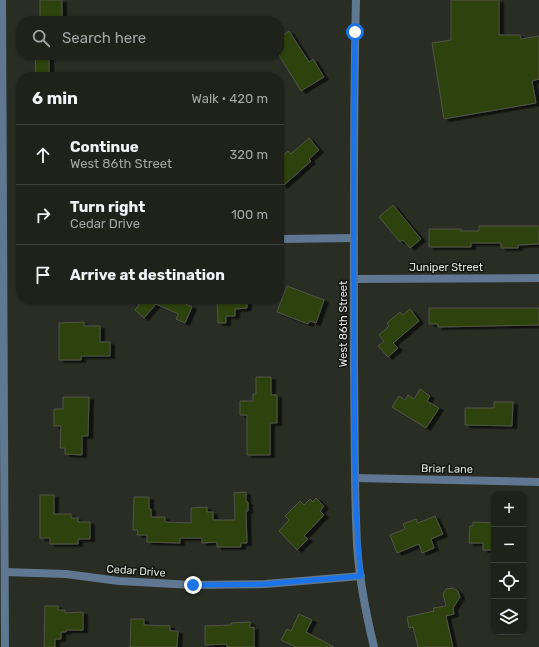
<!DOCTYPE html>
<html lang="en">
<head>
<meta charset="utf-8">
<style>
  body { margin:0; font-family:Rubik,sans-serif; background:#272a24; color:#f1f3f6 }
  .controls { position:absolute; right:12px; bottom:12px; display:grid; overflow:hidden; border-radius:8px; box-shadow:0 1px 3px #0004 }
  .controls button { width:36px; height:36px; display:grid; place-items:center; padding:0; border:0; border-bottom:1px solid #3c3f3a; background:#1f221b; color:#f1f3f6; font:20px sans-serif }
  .stop { position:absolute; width:12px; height:12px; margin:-9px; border:3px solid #1a73e8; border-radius:50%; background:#fff }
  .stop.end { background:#1a73e8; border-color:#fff; box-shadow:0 1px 4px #0008 }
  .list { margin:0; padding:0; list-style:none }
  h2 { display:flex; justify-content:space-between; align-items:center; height:52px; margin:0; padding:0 16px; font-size:17px }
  h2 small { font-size:13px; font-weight:400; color:#a1a4a3 }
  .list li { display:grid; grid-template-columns:26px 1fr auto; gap:12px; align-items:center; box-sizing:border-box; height:60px; padding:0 16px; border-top:1px solid #3c3f3a }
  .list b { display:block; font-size:15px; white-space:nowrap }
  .list p { margin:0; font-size:13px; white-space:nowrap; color:#a1a4a3 }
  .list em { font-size:13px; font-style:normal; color:#a1a4a3 }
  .icon { flex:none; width:22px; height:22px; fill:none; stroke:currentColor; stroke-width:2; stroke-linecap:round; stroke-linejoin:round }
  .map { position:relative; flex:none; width:539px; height:647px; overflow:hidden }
  .search { position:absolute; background:#1f221b; box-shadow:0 1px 3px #0004; left:16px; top:16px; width:268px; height:44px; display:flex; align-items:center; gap:10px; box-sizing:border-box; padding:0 14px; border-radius:16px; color:#a1a4a3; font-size:15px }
  .panel { position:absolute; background:#1f221b; box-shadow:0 1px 3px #0004; left:16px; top:72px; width:268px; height:232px; border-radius:16px }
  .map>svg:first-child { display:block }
  .building { fill:#2f4307; stroke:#50544b; filter:url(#shadow) }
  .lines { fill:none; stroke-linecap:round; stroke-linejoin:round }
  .street { stroke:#5f7790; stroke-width:8 }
  .route { stroke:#1a73e8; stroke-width:5 }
  .labels { text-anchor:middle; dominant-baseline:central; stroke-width:3; stroke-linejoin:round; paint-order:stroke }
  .street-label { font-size:11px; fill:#e2e5df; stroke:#121410 }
</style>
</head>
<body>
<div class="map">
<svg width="539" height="647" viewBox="0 0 539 647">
  <defs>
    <filter id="shadow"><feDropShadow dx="4.5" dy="2.5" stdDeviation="0" flood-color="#0009"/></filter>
  </defs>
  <rect width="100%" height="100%" fill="#292d24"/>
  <g class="building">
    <rect x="40" y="0" width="22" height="21"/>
    <path d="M 451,0 L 499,0 L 499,35 L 520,35 L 521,39 L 539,36 L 539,79 L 532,81 L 536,103 L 444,119 L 432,43 L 451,40 Z"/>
    <path d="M 289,31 L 309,62 L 313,59 L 324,77 L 301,91 L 279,55 L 279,38 Z"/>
    <path d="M 35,55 L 49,55 L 49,77 L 36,77 Z"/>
    <path d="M 309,138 L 319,150 L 309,159 L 311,161 L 283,186 L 279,181 L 279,167 L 284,163 L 280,158 L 288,151 L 291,154 Z"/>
    <path d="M 393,205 L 421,239 L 410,248 L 403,240 L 400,242 L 379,217 Z"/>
    <path d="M 479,226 L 539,226 L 539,244 L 518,245 L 518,248 L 501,248 L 501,243 L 471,243 L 471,247 L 429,247 L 429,229 L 461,229 L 461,231 L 479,231 Z"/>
    <path d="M 287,286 L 324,300 L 316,323 L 310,321 L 308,324 L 277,312 Z"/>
    <path d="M 133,299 L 184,299 L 182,302 L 192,307 L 185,323 L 176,319 L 178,314 L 156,304 L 144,318 L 135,310 L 139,305 Z"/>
    <path d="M 217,299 L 247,299 L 247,308 L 235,309 L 235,316 L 226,316 L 226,323 L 218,323 Z"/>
    <path d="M 429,308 L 539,308 L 539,325 L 438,327 L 438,324 L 429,324 Z"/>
    <path d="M 410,309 L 419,321 L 393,343 L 398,348 L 388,357 L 378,346 L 384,341 L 379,335 L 389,326 L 387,323 L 400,312 L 403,315 Z"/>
    <path d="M 84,322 L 84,326 L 100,326 L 100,342 L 110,342 L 110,356 L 81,356 L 81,360 L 59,360 L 59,323 Z"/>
    <path d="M 256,377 L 271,377 L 271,395 L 277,395 L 277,423 L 270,423 L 270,455 L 247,455 L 247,415 L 240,415 L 240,401 L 253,401 L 253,394 L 256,394 Z"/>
    <path d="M 420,389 L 430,396 L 427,401 L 439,408 L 426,428 L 392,407 L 399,396 L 405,400 L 408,395 L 414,399 Z"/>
    <path d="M 63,397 L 89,397 L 88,436 L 82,436 L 82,455 L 65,454 L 65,448 L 60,448 L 61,426 L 54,426 L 54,409 L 63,409 Z"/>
    <path d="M 494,402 L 513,402 L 512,426 L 465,425 L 465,408 L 494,408 Z"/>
    <path d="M 246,492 L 246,502 L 248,502 L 248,511 L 246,511 L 247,543 L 241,543 L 241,547 L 217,547 L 217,542 L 202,543 L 202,538 L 180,538 L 180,543 L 147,542 L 147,535 L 137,535 L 138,530 L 133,530 L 134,497 L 149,497 L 149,509 L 151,509 L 151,517 L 165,517 L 165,522 L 191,523 L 191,508 L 207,507 L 207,512 L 213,512 L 213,520 L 235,520 L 234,493 Z"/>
    <path d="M 40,495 L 54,495 L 54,514 L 71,514 L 71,518 L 78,518 L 78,522 L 90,522 L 90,539 L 78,539 L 78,544 L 50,544 L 50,538 L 40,538 Z"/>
    <path d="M 316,498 L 324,506 L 320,511 L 324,515 L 304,536 L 308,539 L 297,550 L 279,531 L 289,520 L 285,516 L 300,501 L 304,505 L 310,499 L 313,502 Z"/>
    <path d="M 435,516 L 443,534 L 431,539 L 434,548 L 422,553 L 419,544 L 397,553 L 390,535 L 405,529 L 403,524 L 416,519 L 418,523 Z"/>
    <path d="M 473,522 L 494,523 L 494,550 L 483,550 L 483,543 L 469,543 L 470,526 L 473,526 Z"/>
    <path d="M 453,588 L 458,591 L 460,597 L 453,608 L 454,614 L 446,616 L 453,647 L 418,647 L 413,627 L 409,628 L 407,617 L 434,611 L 433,608 L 446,606 L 443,594 L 446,589 Z"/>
    <path d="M 45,606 L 58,606 L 58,610 L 65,610 L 65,613 L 83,612 L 83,630 L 66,630 L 66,632 L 61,632 L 61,639 L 55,639 L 55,647 L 44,647 Z"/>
    <path d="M 299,614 L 312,620 L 306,632 L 334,647 L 295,647 L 281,640 L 287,629 L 291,631 Z"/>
    <path d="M 131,619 L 144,619 L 144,625 L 170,626 L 170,631 L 178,631 L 177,647 L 130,647 Z"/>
    <path d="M 250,622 L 250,628 L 254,627 L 254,647 L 227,647 L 227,644 L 205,645 L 205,626 L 231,625 L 231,623 Z"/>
  </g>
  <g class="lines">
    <g class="street">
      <path d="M 2,0 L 5,647"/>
      <path d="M 356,0 C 353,123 354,245 354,368 C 355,427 354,486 357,544 C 359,579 366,614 374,647"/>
      <path d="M 279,239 L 354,238"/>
      <path d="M 354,279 L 539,278"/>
      <path d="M 355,478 L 539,482"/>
      <path d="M 5,572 L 66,574 L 119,581 L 193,585 L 266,584 L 361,576"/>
    </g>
  </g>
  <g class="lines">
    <path class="route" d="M 193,585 L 266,584 L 361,576 C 353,504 355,431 354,359 C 354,250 353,141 355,32"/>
  </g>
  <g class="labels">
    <g class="street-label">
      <text x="446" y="267">Juniper Street</text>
      <text transform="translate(343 324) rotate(-90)">West 86th Street</text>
      <text transform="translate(447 469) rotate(1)">Briar Lane</text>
      <text transform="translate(136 571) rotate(4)">Cedar Drive</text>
    </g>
  </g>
</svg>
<div class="controls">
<button>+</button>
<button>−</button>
<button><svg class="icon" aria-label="locate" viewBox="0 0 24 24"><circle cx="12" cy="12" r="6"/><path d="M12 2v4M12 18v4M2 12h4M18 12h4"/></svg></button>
<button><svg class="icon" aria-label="layers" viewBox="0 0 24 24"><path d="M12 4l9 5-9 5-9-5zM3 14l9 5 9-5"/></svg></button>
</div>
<div class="stop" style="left:355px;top:32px"></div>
<div class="stop end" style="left:193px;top:585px"></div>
<div class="search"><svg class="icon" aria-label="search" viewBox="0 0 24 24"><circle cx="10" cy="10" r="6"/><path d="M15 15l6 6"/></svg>Search here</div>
<section class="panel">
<h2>6 min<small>Walk · 420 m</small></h2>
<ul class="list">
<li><svg class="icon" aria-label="ahead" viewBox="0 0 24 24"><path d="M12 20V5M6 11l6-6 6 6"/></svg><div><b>Continue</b><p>West 86th Street</p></div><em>320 m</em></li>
<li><svg class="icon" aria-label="right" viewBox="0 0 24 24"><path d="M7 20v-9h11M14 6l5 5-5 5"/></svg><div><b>Turn right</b><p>Cedar Drive</p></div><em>100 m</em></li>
<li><svg class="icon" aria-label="arrive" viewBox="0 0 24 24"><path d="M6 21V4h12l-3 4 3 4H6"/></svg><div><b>Arrive at destination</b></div></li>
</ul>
</section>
</div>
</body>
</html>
